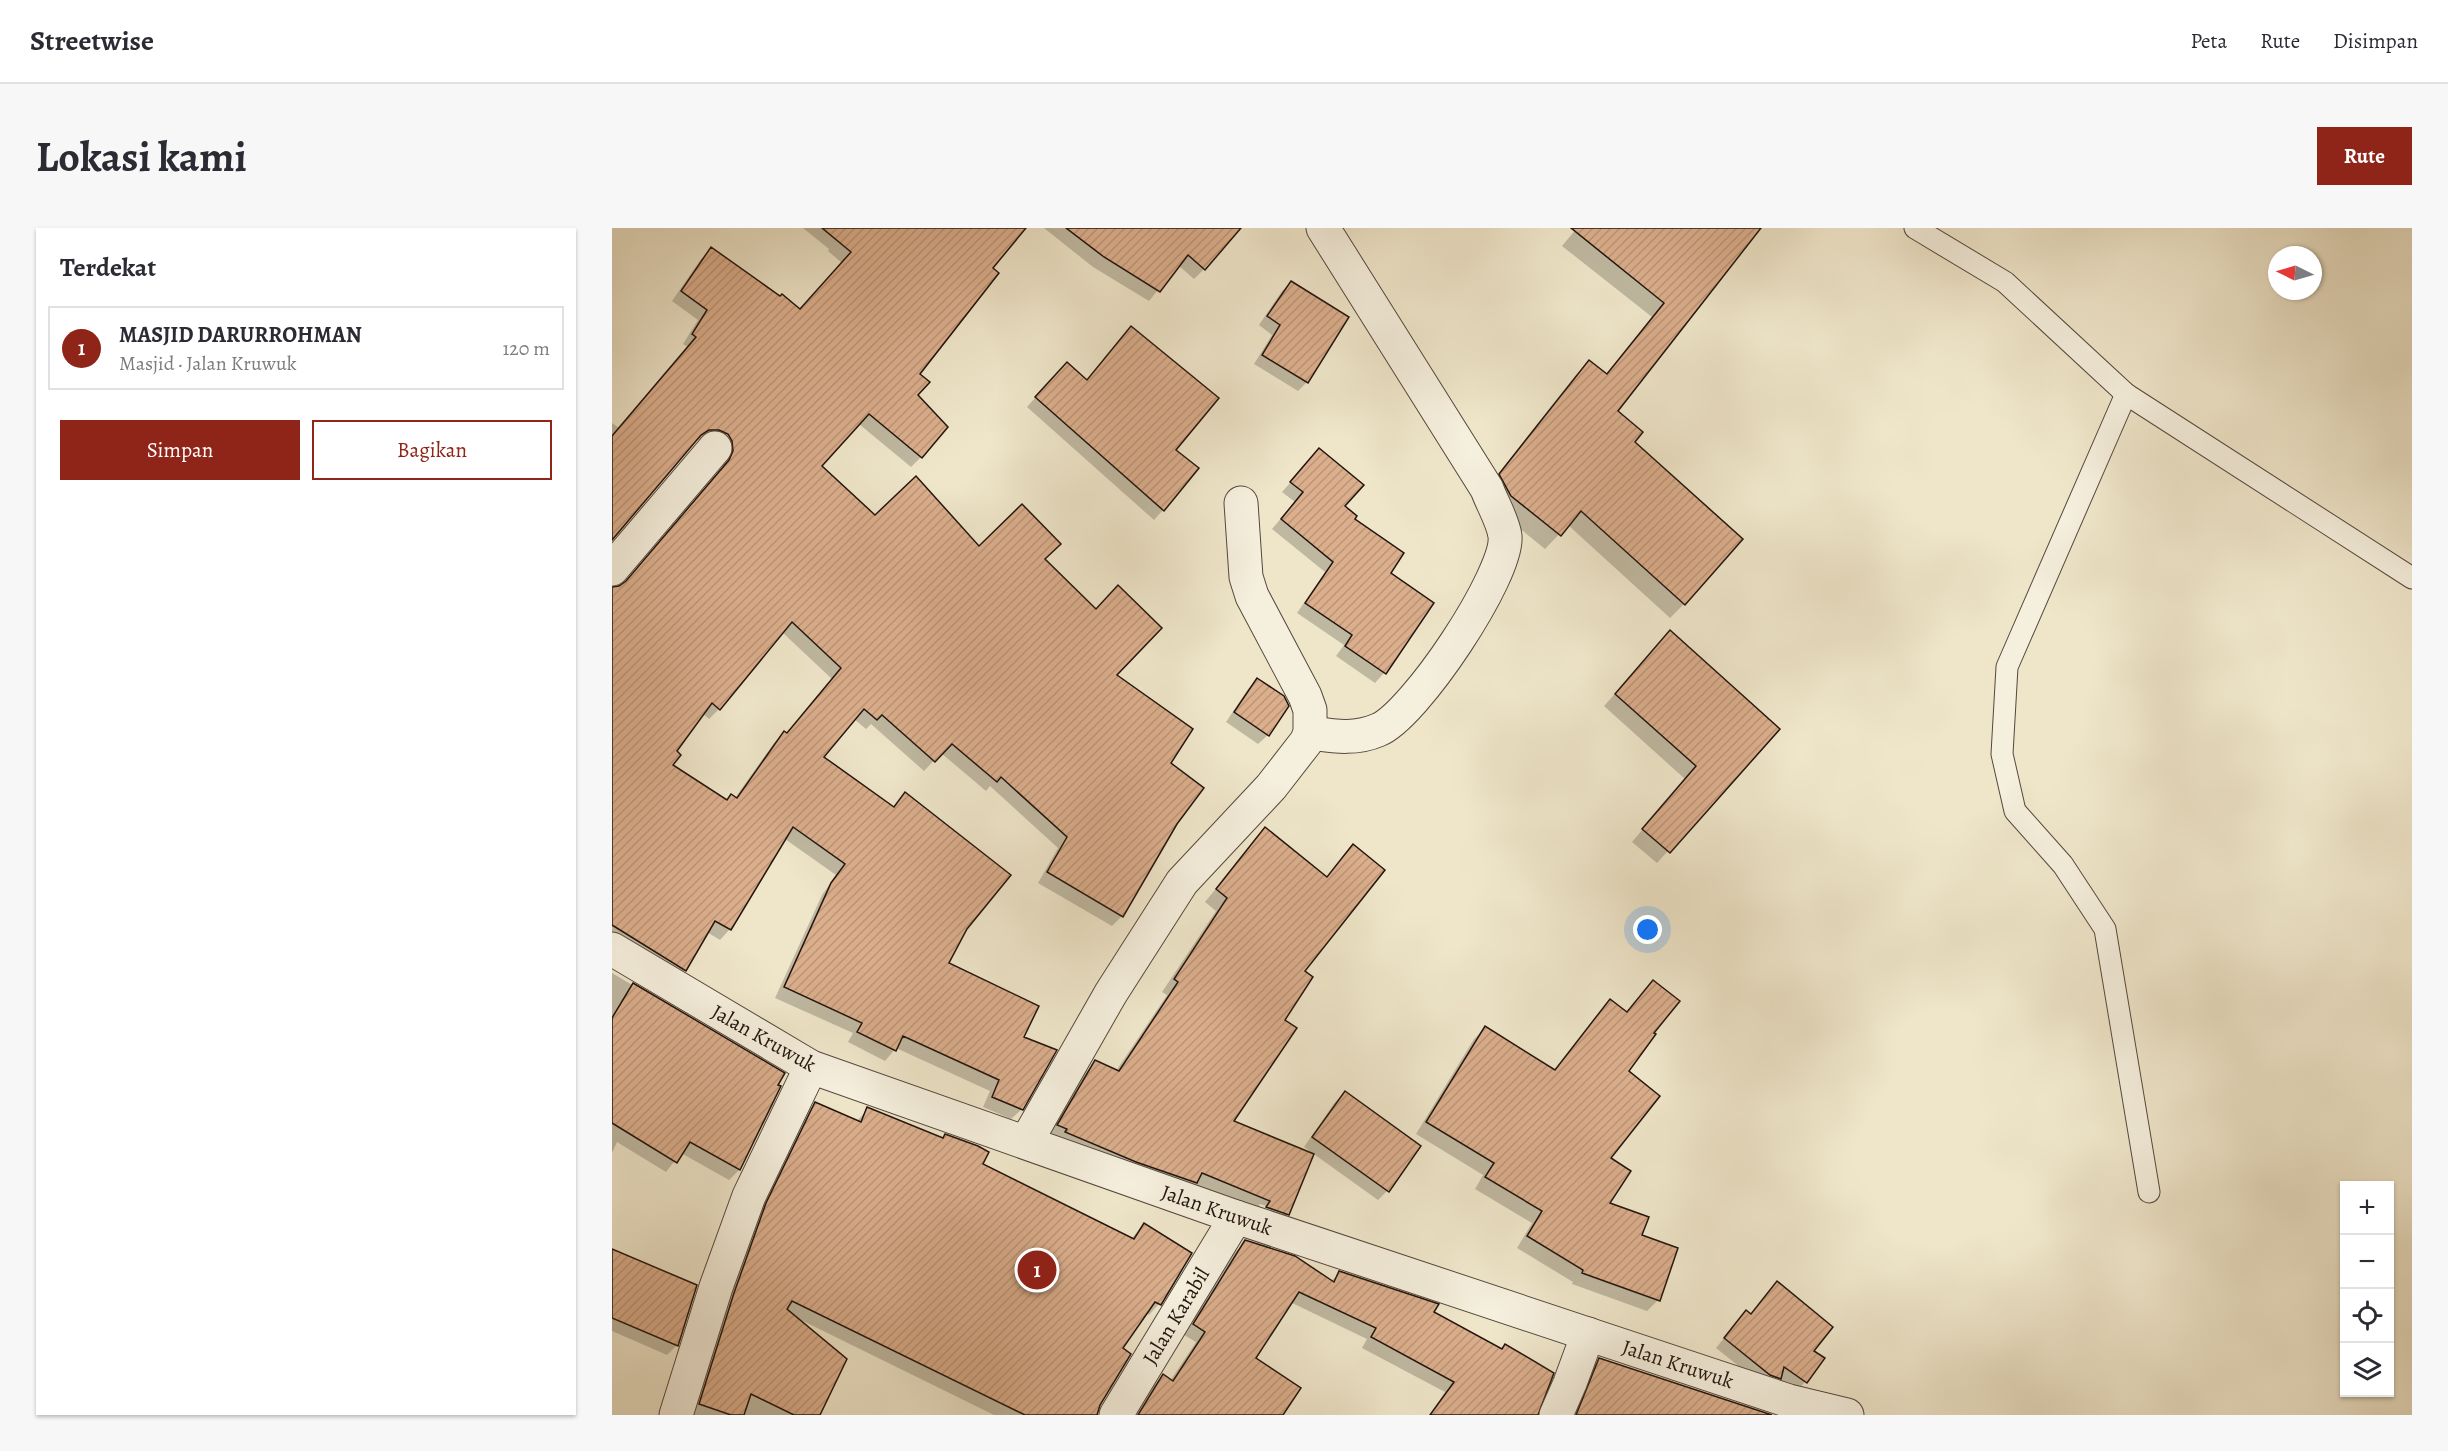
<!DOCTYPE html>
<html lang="id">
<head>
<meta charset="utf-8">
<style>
  body { margin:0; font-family:Alegreya,serif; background:#f7f7f7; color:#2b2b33 }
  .controls { position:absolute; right:18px; bottom:18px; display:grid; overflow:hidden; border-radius:0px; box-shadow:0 2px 4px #0004 }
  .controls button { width:54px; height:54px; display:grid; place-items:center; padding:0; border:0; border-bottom:2px solid #e1e1e2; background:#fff; color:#2b2b33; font:30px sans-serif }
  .compass { position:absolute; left:1656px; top:18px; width:54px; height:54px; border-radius:50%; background:#fff; box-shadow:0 2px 4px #0004; rotate:275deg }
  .you { position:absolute; left:1036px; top:702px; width:21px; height:21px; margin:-15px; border:4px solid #fff; border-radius:50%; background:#1a73e8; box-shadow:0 0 0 9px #1a73e833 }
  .badge { display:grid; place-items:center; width:39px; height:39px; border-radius:50%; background:#8f2418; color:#fff; font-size:20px; font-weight:700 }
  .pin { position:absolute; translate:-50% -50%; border:3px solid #fff; box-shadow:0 2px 6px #0006 }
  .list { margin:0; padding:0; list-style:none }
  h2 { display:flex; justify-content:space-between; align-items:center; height:78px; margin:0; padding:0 24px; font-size:26px }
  h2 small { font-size:20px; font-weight:400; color:#7c7c81 }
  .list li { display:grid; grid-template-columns:39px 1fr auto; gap:18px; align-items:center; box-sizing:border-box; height:84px; margin:0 12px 12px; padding:0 12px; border:2px solid #e1e1e2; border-radius:0px }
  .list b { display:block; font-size:22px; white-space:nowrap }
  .list p { margin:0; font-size:20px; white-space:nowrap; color:#7c7c81 }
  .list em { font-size:20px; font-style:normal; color:#7c7c81 }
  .actions { display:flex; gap:12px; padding:18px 24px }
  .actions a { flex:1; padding:14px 0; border:2px solid #8f2418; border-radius:0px; text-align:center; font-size:21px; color:#8f2418 }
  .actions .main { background:#8f2418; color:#fff }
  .icon { flex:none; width:33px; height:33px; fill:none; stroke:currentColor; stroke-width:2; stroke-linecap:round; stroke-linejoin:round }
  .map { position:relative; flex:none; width:1800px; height:1187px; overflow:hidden; border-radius:0px }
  header { display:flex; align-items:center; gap:36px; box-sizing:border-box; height:84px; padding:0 30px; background:#fff; border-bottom:2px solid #e1e1e2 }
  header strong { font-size:28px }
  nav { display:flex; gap:33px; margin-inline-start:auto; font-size:21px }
  .intro { display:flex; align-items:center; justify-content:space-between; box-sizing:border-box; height:144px; padding:0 36px }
  h1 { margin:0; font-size:42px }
  .button { padding:15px 27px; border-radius:0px; background:#8f2418; color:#fff; font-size:21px; font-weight:700 }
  main { display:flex; gap:36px; padding:0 36px }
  aside { flex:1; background:#fff; border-radius:0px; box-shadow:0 2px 4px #0004 }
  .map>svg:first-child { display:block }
  .shadow { fill:#0003; fill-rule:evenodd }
  .building { fill:url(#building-hatch); stroke:#22140e; stroke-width:1.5; fill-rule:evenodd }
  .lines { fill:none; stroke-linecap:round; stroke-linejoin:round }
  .service-casing { stroke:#55483d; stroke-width:23 }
  .minor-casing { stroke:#55483d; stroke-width:35 }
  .service { stroke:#f5efdd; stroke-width:21 }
  .minor { stroke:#f5efdd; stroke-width:33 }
  .labels { text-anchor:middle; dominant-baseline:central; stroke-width:6; stroke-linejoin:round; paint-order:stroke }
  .street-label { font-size:21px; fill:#22140e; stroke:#f5efdd }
</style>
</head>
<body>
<header>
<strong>Streetwise</strong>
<nav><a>Peta</a><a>Rute</a><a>Disimpan</a></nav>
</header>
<div class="intro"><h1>Lokasi kami</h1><a class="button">Rute</a></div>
<main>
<aside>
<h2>Terdekat<small></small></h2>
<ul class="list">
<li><span class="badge">1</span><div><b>MASJID DARURROHMAN</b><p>Masjid · Jalan Kruwuk</p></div><em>120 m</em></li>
</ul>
<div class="actions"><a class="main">Simpan</a><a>Bagikan</a></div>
</aside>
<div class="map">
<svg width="1800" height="1187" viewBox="0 0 1800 1187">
  <defs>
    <pattern id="building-hatch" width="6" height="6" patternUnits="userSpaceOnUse" patternTransform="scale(1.5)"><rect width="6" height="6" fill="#dbae8c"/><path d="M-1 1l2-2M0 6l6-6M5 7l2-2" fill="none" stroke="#bc9578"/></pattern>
  </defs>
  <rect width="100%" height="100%" fill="#efe6ca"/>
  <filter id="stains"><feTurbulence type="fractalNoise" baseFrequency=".00333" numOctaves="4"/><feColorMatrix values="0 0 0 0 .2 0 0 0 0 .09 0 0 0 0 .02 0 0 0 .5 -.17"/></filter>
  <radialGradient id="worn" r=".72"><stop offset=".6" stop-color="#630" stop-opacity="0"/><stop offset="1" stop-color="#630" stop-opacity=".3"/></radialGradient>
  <g class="shadow">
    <path d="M 191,0 L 412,0 L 379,40 L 306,146 L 304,167 L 334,199 L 309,229 L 299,239 L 247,196 L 208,238 L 263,289 L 367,321 L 431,332 L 557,536 L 564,595 L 510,688 L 500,698 L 426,655 L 446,620 L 378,558 L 374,563 L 329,525 L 312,543 L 259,496 L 254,501 L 242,491 L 210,530 L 280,580 L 294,566 L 354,700 L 335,736 L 409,809 L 410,881 L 399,891 L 371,879 L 378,863 L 284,820 L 273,833 L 236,814 L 241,805 L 163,770 L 210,667 L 224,647 L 173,611 L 118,701 L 108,712 L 95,704 L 73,742 L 63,752 L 0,715 L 0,361 L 12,357 L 108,244 L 112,234 L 96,211 L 86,212 L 80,215 L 0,310 L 0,195 L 7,200 L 76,119 L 71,116 L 86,92 L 60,73 L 89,31 L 99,21 L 187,83 L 230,35 L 216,23 L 217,21 ZM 170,404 L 220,451 L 174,506 L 172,505 L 162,515 L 123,570 L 119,568 L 114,573 L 59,537 L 63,524 L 91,486 L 97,491 L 107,481 Z"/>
    <path d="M 432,0 L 614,0 L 592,41 L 582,51 L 566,37 L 537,73 L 481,39 Z"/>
    <path d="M 965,0 L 1127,0 L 1004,184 L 1021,214 L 1072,376 L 1058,390 L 956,297 L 933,321 L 885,282 L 874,261 L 963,148 L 977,134 L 993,147 L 1040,89 L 950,18 Z"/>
    <path d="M 679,55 L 695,154 L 686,163 L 642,136 L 660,107 L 647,97 L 670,63 Z"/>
    <path d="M 519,100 L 562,223 L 551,282 L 542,292 L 415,179 L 445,145 L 474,153 Z"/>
    <path d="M 707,222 L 731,278 L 777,346 L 820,376 L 772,445 L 763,455 L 724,428 L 732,417 L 685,385 L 713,344 L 660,301 L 683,274 L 670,264 Z"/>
    <path d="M 1047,416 L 1166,501 L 1045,635 L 1020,614 L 1073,551 L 992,478 Z"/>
    <path d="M 645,452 L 656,507 L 646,516 L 614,494 L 636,461 Z"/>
    <path d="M 653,601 L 714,650 L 742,618 L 671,792 L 620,894 L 675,986 L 663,998 L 434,909 L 471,847 L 483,834 L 504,843 L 555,767 L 550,764 L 604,683 L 593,674 ZM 648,976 L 671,983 L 671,987 L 647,978 Z"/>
    <path d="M 0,745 L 171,846 L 164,857 L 167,859 L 127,942 L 117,952 L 69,925 L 54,944 L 5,914 L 0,925 Z"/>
    <path d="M 1041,754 L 1040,805 L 1015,843 L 997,930 L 996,976 L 1028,1008 L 1046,1072 L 1035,1083 L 960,1056 L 961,1054 L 905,1020 L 920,995 L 863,961 L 871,947 L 804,906 L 862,811 L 873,800 L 942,843 L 999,773 L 1014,785 Z"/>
    <path d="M 733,865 L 807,918 L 775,963 L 766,972 L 692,919 L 723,874 Z"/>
    <path d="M 204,875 L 244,894 L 256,881 L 330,911 L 333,908 L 369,936 L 519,1011 L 532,996 L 547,1076 L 537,1087 L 534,1085 L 508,1121 L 484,1187 L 382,1187 L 187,1091 L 207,1187 L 77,1187 L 144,987 L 193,886 Z"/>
    <path d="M 634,1014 L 719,1053 L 728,1045 L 820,1085 L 924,1187 L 817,1187 L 833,1164 L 750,1120 L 755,1111 L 678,1074 L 642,1130 L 669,1187 L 523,1187 L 541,1158 L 551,1148 L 558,1153 L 584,1114 L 572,1107 L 623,1024 Z"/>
    <path d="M 0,1023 L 65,1117 L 55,1127 L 0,1103 Z"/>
    <path d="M 1165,1055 L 1200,1123 L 1211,1131 L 1183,1166 L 1149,1156 L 1104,1120 L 1125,1094 L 1138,1087 Z"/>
    <path d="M 988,1131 L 1156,1187 L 959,1187 L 977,1142 Z"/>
  </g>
  <g class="building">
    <path d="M 210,0 L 414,0 L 381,40 L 387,45 L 308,146 L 318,154 L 306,167 L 336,199 L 310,230 L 257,186 L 210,238 L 263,287 L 304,248 L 367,318 L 410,276 L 449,316 L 433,331 L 484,381 L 506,357 L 550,400 L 505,447 L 581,501 L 559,535 L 592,560 L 565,596 L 511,689 L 435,644 L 455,609 L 389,549 L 385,554 L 340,516 L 323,534 L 270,487 L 265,492 L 252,481 L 212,529 L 282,579 L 293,564 L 399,647 L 355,701 L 337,735 L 427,778 L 412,809 L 445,822 L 411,882 L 380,869 L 387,852 L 291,808 L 284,823 L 245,804 L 250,795 L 172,759 L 219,655 L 233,636 L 181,599 L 119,702 L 103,693 L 74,743 L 0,697 L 0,359 L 7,358 L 14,353 L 117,232 L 121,223 L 120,213 L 116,206 L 107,202 L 97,202 L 89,207 L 0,312 L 0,208 L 84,109 L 80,106 L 95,82 L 69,63 L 99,19 L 168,68 L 170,66 L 188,81 L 239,24 ZM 180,394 L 229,440 L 175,505 L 172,503 L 125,570 L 119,566 L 115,572 L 61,537 L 69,527 L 65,523 L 100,475 L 108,482 Z"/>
    <path d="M 454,0 L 629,0 L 593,42 L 576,27 L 548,64 L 492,29 Z"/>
    <path d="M 959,0 L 1149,0 L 1006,183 L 1031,204 L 1023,214 L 1131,311 L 1073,377 L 969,283 L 949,308 L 899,268 L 887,246 L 977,132 L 995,146 L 1052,75 Z"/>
    <path d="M 679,53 L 737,89 L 696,155 L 650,127 L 668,97 L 655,88 Z"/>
    <path d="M 519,98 L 607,170 L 564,222 L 587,240 L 552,283 L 423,169 L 455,134 L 475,152 Z"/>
    <path d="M 707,220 L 752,257 L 733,278 L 745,288 L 743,291 L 792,325 L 779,345 L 822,375 L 774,446 L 733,418 L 740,407 L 693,375 L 721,334 L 669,291 L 691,264 L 678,254 Z"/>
    <path d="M 1058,402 L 1168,501 L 1058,625 L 1030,601 L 1084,538 L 1003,466 Z"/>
    <path d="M 645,450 L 672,468 L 677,478 L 657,508 L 622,484 Z"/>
    <path d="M 653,599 L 715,649 L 741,616 L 773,642 L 693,743 L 701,749 L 673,792 L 685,800 L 622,893 L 702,926 L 677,987 L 654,979 L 658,973 L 590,945 L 585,955 L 524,934 L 453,904 L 455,901 L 445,897 L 483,832 L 507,843 L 566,754 L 562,751 L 615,670 L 604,661 Z"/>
    <path d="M 1041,752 L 1068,773 L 1042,805 L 1044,806 L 1017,843 L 1048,868 L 999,930 L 1019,943 L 998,975 L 1037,989 L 1030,1007 L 1066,1020 L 1048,1073 L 970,1045 L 971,1042 L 915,1008 L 930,983 L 873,949 L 882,935 L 814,894 L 873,798 L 943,842 L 998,771 L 1015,784 Z"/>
    <path d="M 21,755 L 173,845 L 166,857 L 169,858 L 128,942 L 78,914 L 65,935 L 0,895 L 0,790 Z"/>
    <path d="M 733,863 L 809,918 L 777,964 L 700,909 Z"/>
    <path d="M 203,874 L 249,894 L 255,879 L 331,910 L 333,906 L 366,918 L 377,924 L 371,936 L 522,1011 L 532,995 L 580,1025 L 549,1077 L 543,1074 L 511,1120 L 519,1126 L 488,1177 L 485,1187 L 413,1187 L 180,1073 L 175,1081 L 235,1131 L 208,1187 L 182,1187 L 139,1166 L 132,1187 L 119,1187 L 87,1176 L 122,1065 L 154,975 Z"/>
    <path d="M 633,1012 L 683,1028 L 722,1054 L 727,1043 L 827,1076 L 822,1084 L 890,1121 L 893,1116 L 942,1145 L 926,1187 L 818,1187 L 842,1154 L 759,1109 L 764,1100 L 687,1064 L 644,1130 L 689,1160 L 671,1187 L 526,1187 L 551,1146 L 561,1153 L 593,1104 L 581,1096 Z"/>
    <path d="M 0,1021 L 85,1057 L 66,1118 L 0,1090 Z"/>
    <path d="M 1165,1053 L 1221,1099 L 1202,1123 L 1213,1130 L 1195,1155 L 1172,1139 L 1169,1151 L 1158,1147 L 1112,1110 L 1134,1082 L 1139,1086 Z"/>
    <path d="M 987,1130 L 1160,1187 L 964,1187 Z"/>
  </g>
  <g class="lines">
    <g class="service-casing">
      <g id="service">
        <path d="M 1303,0 L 1393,54 L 1514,166 L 1800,350"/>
        <path d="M 1514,166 L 1395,439 L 1390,526 L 1403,583 L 1451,637 L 1493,701 L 1537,964"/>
      </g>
    </g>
    <g class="minor-casing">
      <g id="minor">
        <path d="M 0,341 L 103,220"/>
        <path d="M 698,505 C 721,508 743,512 766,502 C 802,488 897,346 893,308 C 891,293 880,275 875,261 L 711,0"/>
        <path d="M 0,721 L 199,839 L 624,989 L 1177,1173 L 1235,1187"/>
        <path d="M 414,914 L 499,765 L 570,654 L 659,559 L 694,514 L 698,505 L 698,482 L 693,468 L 640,368 L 634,349 L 629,275"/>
        <path d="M 64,1187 L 104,1059 L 137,968 L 199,839"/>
        <path d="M 504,1187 L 624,989"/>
        <path d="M 944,1187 L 958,1155 L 976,1106"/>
      </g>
    </g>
    <use href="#service" class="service"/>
    <use href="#minor" class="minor"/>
  </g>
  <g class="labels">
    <g class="street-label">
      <text transform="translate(152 810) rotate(29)">Jalan Kruwuk</text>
      <text transform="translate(605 982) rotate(19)">Jalan Kruwuk</text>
      <text transform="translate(564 1088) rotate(-59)">Jalan Karabil</text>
      <text transform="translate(1066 1136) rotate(18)">Jalan Kruwuk</text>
    </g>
  </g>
  <rect width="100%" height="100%" filter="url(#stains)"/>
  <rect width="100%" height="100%" fill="url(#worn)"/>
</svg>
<div class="controls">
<button>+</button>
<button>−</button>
<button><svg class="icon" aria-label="locate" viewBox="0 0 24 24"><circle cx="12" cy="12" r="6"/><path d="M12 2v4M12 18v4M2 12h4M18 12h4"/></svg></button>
<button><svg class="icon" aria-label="layers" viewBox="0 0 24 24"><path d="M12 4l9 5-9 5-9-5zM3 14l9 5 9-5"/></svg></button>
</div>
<svg class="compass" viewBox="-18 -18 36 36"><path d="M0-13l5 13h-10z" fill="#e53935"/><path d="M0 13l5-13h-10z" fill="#7c7c81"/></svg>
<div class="you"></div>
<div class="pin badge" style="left:425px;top:1042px">1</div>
</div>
</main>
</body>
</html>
